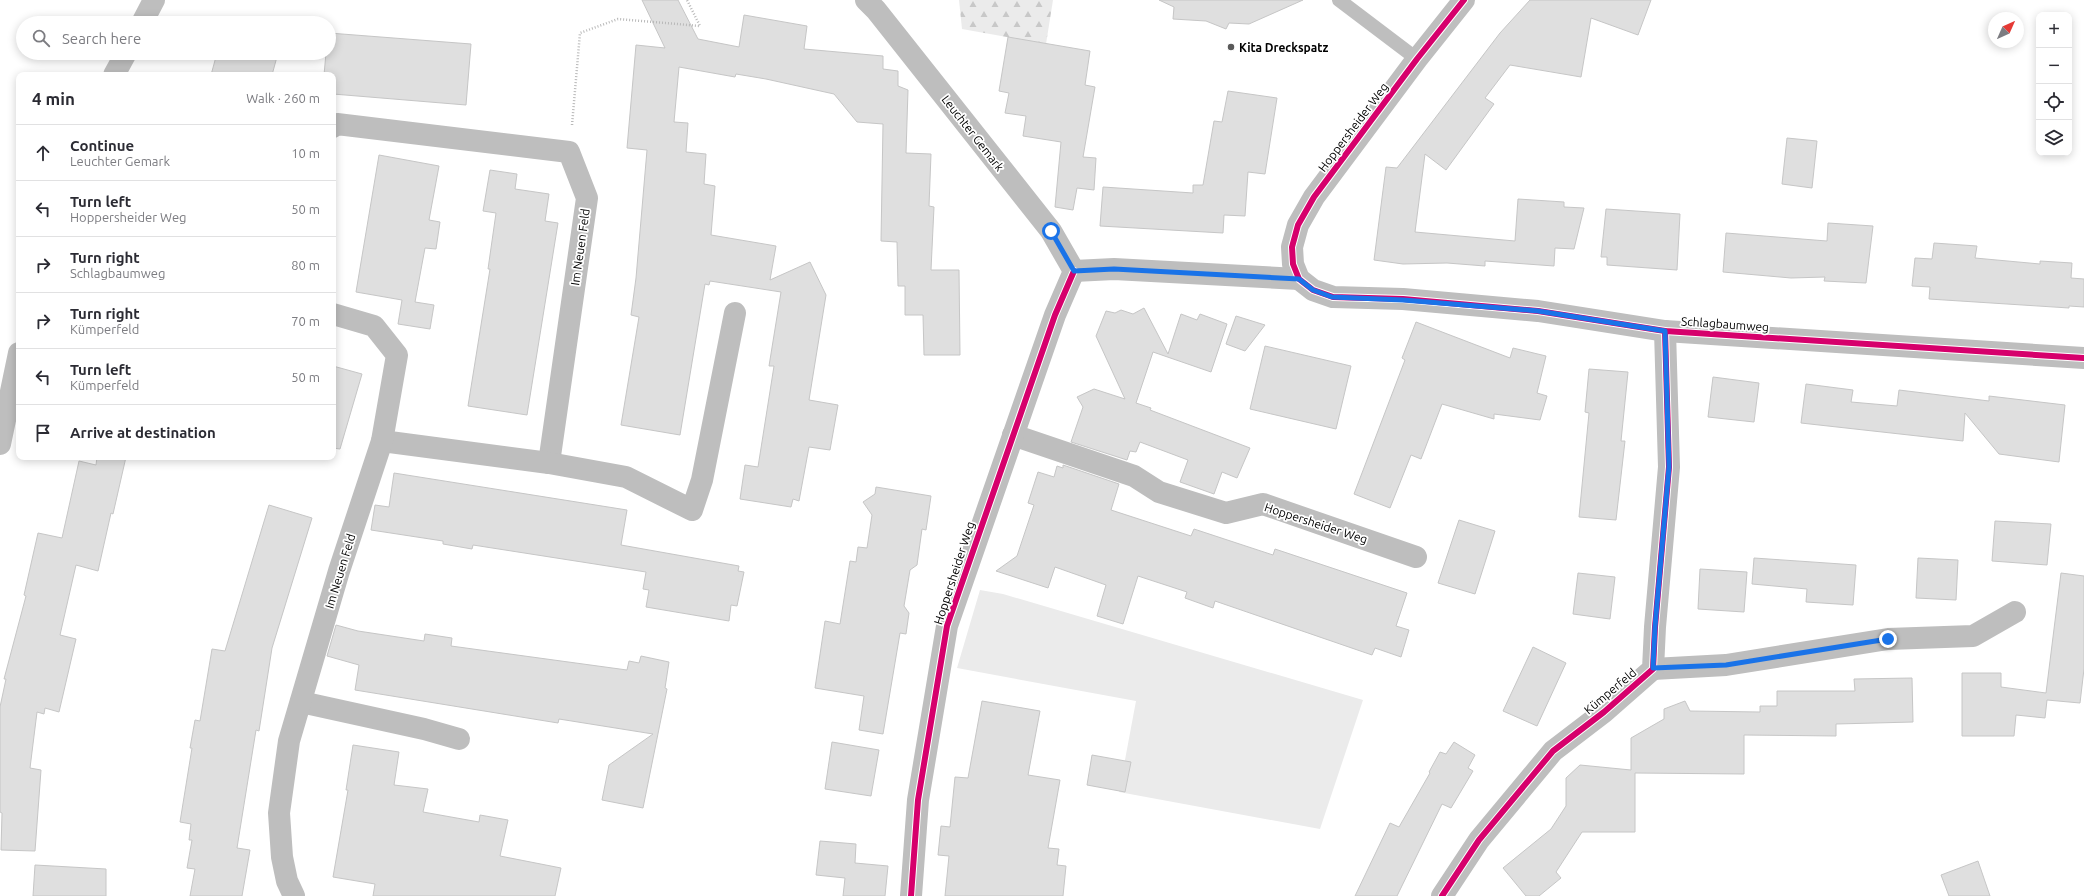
<!DOCTYPE html>
<html lang="en">
<head>
<meta charset="utf-8">
<style>
  body { margin:0; font-family:Ubuntu,sans-serif; background:#f2f2f3; color:#2b2b33 }
  .controls { position:absolute; right:12px; top:12px; display:grid; overflow:hidden; border-radius:8px; box-shadow:0 2px 10px #0003 }
  .controls button { width:36px; height:36px; display:grid; place-items:center; padding:0; border:0; border-bottom:1px solid #e1e1e2; background:#fff; color:#2b2b33; font:20px sans-serif }
  .compass { position:absolute; left:1988px; top:12px; width:36px; height:36px; border-radius:50%; background:#fff; box-shadow:0 2px 10px #0003; rotate:45deg }
  .stop { position:absolute; width:12px; height:12px; margin:-9px; border:3px solid #1a73e8; border-radius:50%; background:#fff }
  .stop.end { background:#1a73e8; border-color:#fff; box-shadow:0 1px 4px #0008 }
  .list { margin:0; padding:0; list-style:none }
  h2 { display:flex; justify-content:space-between; align-items:center; height:52px; margin:0; padding:0 16px; font-size:17px }
  h2 small { font-size:13px; font-weight:400; color:#7c7c81 }
  .list li { display:grid; grid-template-columns:26px 1fr auto; gap:12px; align-items:center; box-sizing:border-box; height:56px; padding:0 16px; border-top:1px solid #e1e1e2 }
  .list b { display:block; font-size:15px; white-space:nowrap }
  .list p { margin:0; font-size:13px; white-space:nowrap; color:#7c7c81 }
  .list em { font-size:13px; font-style:normal; color:#7c7c81 }
  .icon { flex:none; width:22px; height:22px; fill:none; stroke:currentColor; stroke-width:2; stroke-linecap:round; stroke-linejoin:round }
  .map { position:relative; flex:none; width:2084px; height:896px; overflow:hidden }
  .search { position:absolute; background:#fff; box-shadow:0 2px 10px #0003; left:16px; top:16px; width:320px; height:44px; display:flex; align-items:center; gap:10px; box-sizing:border-box; padding:0 14px; border-radius:22px; color:#7c7c81; font-size:15px }
  .panel { position:absolute; background:#fff; box-shadow:0 2px 10px #0003; left:16px; top:72px; width:320px; height:388px; border-radius:8px }
  .map>svg:first-child { display:block }
  .green { fill:#ebebeb }
  .forest { fill:url(#forest-firs) }
  .building { fill:#dfdfdf; stroke:#c6c6c6 }
  .lines { fill:none; stroke-linecap:round; stroke-linejoin:round }
  .path { stroke:#b9b9b9; stroke-width:2.5; stroke-dasharray:1 2; stroke-linecap:butt }
  .lane { stroke:#bebebe; stroke-width:14 }
  .street { stroke:#bebebe; stroke-width:22 }
  .cycleway-casing { stroke:#fff; stroke-width:8 }
  .cycleway { stroke:#d6006c; stroke-width:6 }
  .route { stroke:#1a73e8; stroke-width:5 }
  .poi-dot { fill:#595959; stroke:#fff; stroke-width:1.5 }
  .labels { text-anchor:middle; dominant-baseline:central; stroke-width:3.5; stroke-linejoin:round; paint-order:stroke }
  .poi-label { font-size:12px; font-weight:bold; fill:#000; stroke:#fff; text-anchor:start }
  .street-label { font-size:12px; fill:#000; stroke:#fff }
</style>
</head>
<body>
<div class="map">
<svg width="2084" height="896" viewBox="0 0 2084 896">
  <defs>
    <pattern id="forest-firs" width="22" height="20" patternUnits="userSpaceOnUse"><rect width="22" height="20" fill="#ebebeb"/><path d="M5 1l3.5 6h-7zM16 11l3.5 6h-7z" fill="#c8c8c8"/></pattern>
  </defs>
  <rect width="100%" height="100%" fill="#fff"/>
  <path class="green" d="M 980,590 L 1003,594 L 1363,700 L 1320,829 L 1119,792 L 1136,701 L 957,668 Z"/>
  <path class="forest" d="M 959,0 L 1053,0 L 1046,44 L 962,29 Z"/>
  <g class="building">
    <path d="M 642,0 L 678,0 L 698,39 L 739,47 L 744,15 L 807,26 L 804,49 L 883,56 L 883,69 L 898,71 L 898,86 L 908,90 L 906,153 L 931,154 L 929,206 L 934,207 L 931,270 L 959,270 L 960,355 L 924,355 L 923,315 L 905,315 L 905,286 L 898,286 L 897,242 L 881,241 L 883,124 L 857,122 L 834,94 L 766,79 L 736,74 L 735,77 L 679,67 L 674,122 L 688,123 L 686,152 L 706,154 L 704,184 L 715,186 L 711,235 L 776,246 L 770,280 L 810,262 L 826,295 L 809,400 L 838,405 L 830,450 L 809,447 L 799,501 L 793,499 L 791,507 L 740,499 L 745,465 L 758,467 L 774,366 L 769,366 L 781,292 L 710,281 L 709,285 L 705,284 L 680,435 L 621,425 L 639,317 L 631,315 L 636,278 L 647,150 L 627,148 L 636,45 L 665,48 Z"/>
    <path d="M 1159,0 L 1303,0 L 1249,24 L 1229,23 L 1226,29 L 1206,21 L 1173,19 L 1174,7 Z"/>
    <path d="M 1530,0 L 1651,0 L 1638,35 L 1591,18 L 1581,77 L 1510,65 L 1485,98 L 1494,104 L 1446,170 L 1425,154 L 1415,232 L 1515,241 L 1518,199 L 1564,202 L 1564,207 L 1584,208 L 1574,249 L 1555,248 L 1554,266 L 1485,261 L 1485,266 L 1447,263 L 1403,264 L 1374,260 L 1386,167 L 1397,168 L 1500,33 Z"/>
    <path d="M 329,33 L 471,44 L 466,105 L 333,94 L 333,75 L 324,75 L 326,53 L 329,53 Z"/>
    <path d="M 1008,37 L 1090,51 L 1085,85 L 1095,87 L 1083,157 L 1096,158 L 1094,190 L 1077,188 L 1073,210 L 1055,207 L 1061,142 L 1023,136 L 1026,116 L 1005,113 L 1009,93 L 999,91 Z"/>
    <path d="M 217,53 L 278,53 L 272,75 L 211,75 Z"/>
    <path d="M 1228,91 L 1277,98 L 1265,174 L 1248,172 L 1245,216 L 1224,215 L 1223,233 L 1100,226 L 1103,187 L 1193,193 L 1193,185 L 1203,185 L 1214,121 L 1222,122 Z"/>
    <path d="M 1787,138 L 1817,141 L 1812,188 L 1782,184 Z"/>
    <path d="M 379,155 L 439,166 L 429,220 L 440,222 L 436,249 L 425,248 L 415,302 L 434,305 L 430,329 L 398,324 L 402,300 L 356,292 Z"/>
    <path d="M 490,170 L 517,174 L 515,189 L 549,194 L 545,221 L 558,223 L 527,415 L 468,406 L 490,269 L 488,269 L 496,213 L 483,211 Z"/>
    <path d="M 1606,209 L 1680,214 L 1677,270 L 1607,265 L 1607,257 L 1601,257 Z"/>
    <path d="M 1828,223 L 1873,226 L 1866,283 L 1824,281 L 1825,277 L 1791,278 L 1723,272 L 1726,233 L 1827,241 Z"/>
    <path d="M 1934,243 L 1977,246 L 1975,258 L 2040,264 L 2040,261 L 2072,263 L 2071,278 L 2084,279 L 2084,307 L 2069,306 L 2069,308 L 1929,299 L 1930,287 L 1912,286 L 1915,258 L 1932,259 Z"/>
    <path d="M 1144,308 L 1168,354 L 1181,314 L 1197,320 L 1200,314 L 1227,324 L 1211,372 L 1153,352 L 1136,403 L 1151,408 L 1150,410 L 1250,448 L 1237,478 L 1222,472 L 1214,494 L 1180,482 L 1188,460 L 1140,442 L 1136,452 L 1130,451 L 1127,460 L 1071,442 L 1083,407 L 1077,397 L 1094,389 L 1125,399 L 1096,336 L 1106,311 L 1115,313 L 1121,310 L 1133,314 Z"/>
    <path d="M 1236,316 L 1265,325 L 1245,351 L 1226,344 Z"/>
    <path d="M 1416,322 L 1510,358 L 1513,348 L 1546,356 L 1537,393 L 1547,396 L 1540,420 L 1494,414 L 1494,419 L 1442,404 L 1421,459 L 1411,455 L 1390,508 L 1354,494 L 1405,360 L 1402,358 Z"/>
    <path d="M 1265,346 L 1351,366 L 1336,429 L 1250,409 Z"/>
    <path d="M 333,366 L 362,374 L 340,449 L 333,448 Z"/>
    <path d="M 1589,369 L 1628,372 L 1621,441 L 1625,441 L 1616,520 L 1579,517 L 1589,413 L 1585,412 Z"/>
    <path d="M 1713,377 L 1759,383 L 1754,422 L 1708,417 Z"/>
    <path d="M 1806,384 L 1853,390 L 1851,402 L 1897,406 L 1899,390 L 1989,401 L 1989,396 L 2065,405 L 2059,462 L 1999,454 L 1965,413 L 1963,441 L 1801,423 Z"/>
    <path d="M 97,457 L 126,457 L 113,514 L 111,513 L 98,571 L 76,565 L 60,635 L 76,639 L 59,712 L 45,708 L 44,714 L 37,712 L 30,768 L 41,770 L 35,851 L 1,850 L 2,813 L 0,812 L 0,707 L 6,679 L 4,679 L 26,596 L 24,595 L 38,533 L 62,538 L 79,461 L 96,465 Z"/>
    <path d="M 1063,465 L 1119,484 L 1111,510 L 1191,536 L 1194,529 L 1273,555 L 1275,549 L 1407,593 L 1396,626 L 1409,630 L 1401,657 L 1375,648 L 1372,655 L 1215,601 L 1213,608 L 1185,598 L 1187,592 L 1138,576 L 1123,624 L 1097,616 L 1106,585 L 1055,567 L 1048,588 L 996,571 L 1017,556 L 1034,505 L 1028,503 L 1038,472 L 1054,477 L 1057,466 L 1063,468 Z"/>
    <path d="M 394,473 L 627,510 L 621,545 L 739,566 L 738,571 L 744,572 L 737,606 L 731,605 L 729,621 L 646,607 L 649,590 L 643,589 L 646,572 L 473,545 L 472,549 L 443,544 L 443,541 L 371,530 L 375,505 L 389,507 Z"/>
    <path d="M 876,487 L 931,496 L 926,530 L 922,529 L 917,565 L 910,570 L 904,606 L 909,613 L 906,634 L 900,633 L 883,734 L 859,730 L 864,696 L 815,688 L 825,621 L 840,624 L 850,561 L 856,562 L 858,547 L 867,548 L 872,515 L 863,502 L 875,494 Z"/>
    <path d="M 269,505 L 312,518 L 272,648 L 259,731 L 256,730 L 237,848 L 250,850 L 242,896 L 190,896 L 195,869 L 187,868 L 192,840 L 189,840 L 191,824 L 180,822 L 192,748 L 190,748 L 195,720 L 200,721 L 212,649 L 225,651 Z"/>
    <path d="M 1459,520 L 1495,531 L 1475,594 L 1438,583 Z"/>
    <path d="M 1995,521 L 2051,524 L 2047,565 L 1992,561 Z"/>
    <path d="M 1754,558 L 1856,565 L 1853,605 L 1806,602 L 1807,589 L 1752,584 Z"/>
    <path d="M 1918,558 L 1958,560 L 1956,600 L 1916,598 Z"/>
    <path d="M 1700,569 L 1747,572 L 1744,612 L 1698,609 Z"/>
    <path d="M 1578,573 L 1615,577 L 1610,619 L 1573,614 Z"/>
    <path d="M 2061,573 L 2084,576 L 2084,669 L 2080,703 L 2047,700 L 2045,718 L 2016,715 L 2014,736 L 1962,736 L 1962,673 L 2001,673 L 2001,687 L 2046,693 Z"/>
    <path d="M 336,625 L 358,631 L 424,641 L 425,634 L 452,638 L 451,646 L 627,670 L 629,661 L 639,663 L 641,656 L 669,662 L 665,688 L 667,689 L 643,808 L 602,800 L 609,765 L 653,734 L 559,719 L 558,723 L 355,690 L 359,665 L 327,656 Z"/>
    <path d="M 1533,647 L 1566,663 L 1537,726 L 1503,711 Z"/>
    <path d="M 1912,678 L 1913,722 L 1836,724 L 1836,736 L 1744,735 L 1744,774 L 1635,773 L 1635,832 L 1582,832 L 1556,872 L 1561,878 L 1539,896 L 1526,896 L 1503,868 L 1551,829 L 1566,806 L 1566,778 L 1580,765 L 1631,770 L 1631,738 L 1664,719 L 1664,709 L 1685,701 L 1690,711 L 1760,712 L 1760,706 L 1777,706 L 1777,691 L 1855,691 L 1854,679 Z"/>
    <path d="M 982,701 L 1040,711 L 1028,775 L 1060,780 L 1048,848 L 1059,849 L 1057,865 L 1066,866 L 1063,896 L 945,896 L 949,856 L 938,855 L 941,826 L 950,827 L 955,777 L 968,778 Z"/>
    <path d="M 832,742 L 879,750 L 871,796 L 825,789 Z"/>
    <path d="M 1454,742 L 1475,755 L 1468,768 L 1473,771 L 1451,808 L 1442,804 L 1397,896 L 1355,896 L 1390,823 L 1399,827 L 1430,773 L 1429,772 L 1440,752 L 1446,754 Z"/>
    <path d="M 353,745 L 399,752 L 394,785 L 428,789 L 423,812 L 479,822 L 480,815 L 508,820 L 500,856 L 561,868 L 555,896 L 373,896 L 375,884 L 333,877 L 348,790 L 346,790 Z"/>
    <path d="M 1092,755 L 1131,762 L 1125,792 L 1087,785 Z"/>
    <path d="M 820,841 L 856,844 L 855,863 L 888,866 L 885,896 L 843,896 L 845,878 L 816,875 Z"/>
    <path d="M 1978,861 L 1990,896 L 1949,896 L 1941,875 Z"/>
    <path d="M 35,865 L 106,869 L 106,896 L 33,896 Z"/>
  </g>
  <g class="lines">
    <path class="path" d="M 572,125 L 580,33 L 618,19 L 700,26 L 687,0"/>
    <path class="lane" d="M 1339,0 L 1417,59"/>
    <g class="street">
      <path d="M 866,0 L 876,10 L 1051,231 L 1074,271"/>
      <path d="M 1464,0 L 1417,59 L 1314,197 L 1298,225 L 1292,247 L 1293,264 L 1299,279 L 1313,290 L 1333,297 L 1403,299 L 1538,311 L 1665,331 L 2084,358"/>
      <path d="M 142,23 L 154,0"/>
      <path d="M 114,75 L 126,53"/>
      <path d="M 333,127 L 337,124 L 569,152 L 587,198 L 549,463"/>
      <path d="M 1074,271 L 1114,269 L 1299,279"/>
      <path d="M 1013,435 L 1134,476 L 1159,492 L 1226,513 L 1263,504 L 1416,557"/>
      <path d="M 382,441 L 549,463 L 626,477 L 692,510 L 702,480 L 735,313"/>
      <path d="M 0,444 L 19,353"/>
      <path d="M 1653,669 L 1726,665 L 1888,639 L 1973,636 L 2015,612"/>
      <path d="M 301,702 L 424,729 L 459,739"/>
      <path d="M 294,896 L 287,881 L 282,857 L 279,813 L 289,741 L 339,571 L 382,441 L 397,355 L 374,326 L 333,314"/>
      <path d="M 911,896 L 918,800 L 947,626 L 1055,315 L 1074,271"/>
      <path d="M 1442,896 L 1479,840 L 1553,751 L 1604,712 L 1653,669 L 1655,627 L 1669,467 L 1665,331"/>
    </g>
    <g class="cycleway-casing">
      <g id="cycleway">
        <path d="M 1464,0 L 1417,59 L 1314,197 L 1298,225 L 1292,247 L 1293,264 L 1299,279 L 1313,290 L 1333,297 L 1403,299 L 1538,311 L 1665,331 L 2084,358"/>
        <path d="M 911,896 L 918,800 L 947,626 L 1055,315 L 1074,271"/>
        <path d="M 1442,896 L 1479,840 L 1553,751 L 1604,712 L 1653,669 L 1655,627 L 1669,467 L 1665,331"/>
      </g>
    </g>
    <use href="#cycleway" class="cycleway"/>
  </g>
  <g class="lines">
    <path class="route" d="M 1051,231 L 1074,271 L 1114,269 L 1299,279 L 1313,290 L 1332,297 L 1403,300 L 1538,311 L 1665,331 L 1669,467 L 1655,627 L 1653,668 L 1726,665 L 1888,639"/>
  </g>
  <circle class="poi-dot" cx="1231" cy="47" r="4"/>
  <g class="labels">
    <g class="poi-label">
      <text x="1239" y="47">Kita Dreckspatz</text>
    </g>
    <g class="street-label">
      <text transform="translate(1353 127) rotate(-53)">Hoppersheider Weg</text>
      <text transform="translate(973 133) rotate(52)">Leuchter Gemark</text>
      <text transform="translate(580 247) rotate(-82)">Im Neuen Feld</text>
      <text transform="translate(1725 324) rotate(4)">Schlagbaumweg</text>
      <text transform="translate(1316 523) rotate(18)">Hoppersheider Weg</text>
      <text transform="translate(340 571) rotate(-73)">Im Neuen Feld</text>
      <text transform="translate(954 573) rotate(-72)">Hoppersheider Weg</text>
      <text transform="translate(1610 691) rotate(-40)">Kümperfeld</text>
    </g>
  </g>
</svg>
<div class="controls">
<button>+</button>
<button>−</button>
<button><svg class="icon" aria-label="locate" viewBox="0 0 24 24"><circle cx="12" cy="12" r="6"/><path d="M12 2v4M12 18v4M2 12h4M18 12h4"/></svg></button>
<button><svg class="icon" aria-label="layers" viewBox="0 0 24 24"><path d="M12 4l9 5-9 5-9-5zM3 14l9 5 9-5"/></svg></button>
</div>
<svg class="compass" viewBox="-18 -18 36 36"><path d="M0-13l5 13h-10z" fill="#e53935"/><path d="M0 13l5-13h-10z" fill="#7c7c81"/></svg>
<div class="stop" style="left:1051px;top:231px"></div>
<div class="stop end" style="left:1888px;top:639px"></div>
<div class="search"><svg class="icon" aria-label="search" viewBox="0 0 24 24"><circle cx="10" cy="10" r="6"/><path d="M15 15l6 6"/></svg>Search here</div>
<section class="panel">
<h2>4 min<small>Walk · 260 m</small></h2>
<ul class="list">
<li><svg class="icon" aria-label="ahead" viewBox="0 0 24 24"><path d="M12 20V5M6 11l6-6 6 6"/></svg><div><b>Continue</b><p>Leuchter Gemark</p></div><em>10 m</em></li>
<li><svg class="icon" aria-label="left" viewBox="0 0 24 24"><path d="M17 20v-9H6M10 6l-5 5 5 5"/></svg><div><b>Turn left</b><p>Hoppersheider Weg</p></div><em>50 m</em></li>
<li><svg class="icon" aria-label="right" viewBox="0 0 24 24"><path d="M7 20v-9h11M14 6l5 5-5 5"/></svg><div><b>Turn right</b><p>Schlagbaumweg</p></div><em>80 m</em></li>
<li><svg class="icon" aria-label="right" viewBox="0 0 24 24"><path d="M7 20v-9h11M14 6l5 5-5 5"/></svg><div><b>Turn right</b><p>Kümperfeld</p></div><em>70 m</em></li>
<li><svg class="icon" aria-label="left" viewBox="0 0 24 24"><path d="M17 20v-9H6M10 6l-5 5 5 5"/></svg><div><b>Turn left</b><p>Kümperfeld</p></div><em>50 m</em></li>
<li><svg class="icon" aria-label="arrive" viewBox="0 0 24 24"><path d="M6 21V4h12l-3 4 3 4H6"/></svg><div><b>Arrive at destination</b></div></li>
</ul>
</section>
</div>
</body>
</html>
